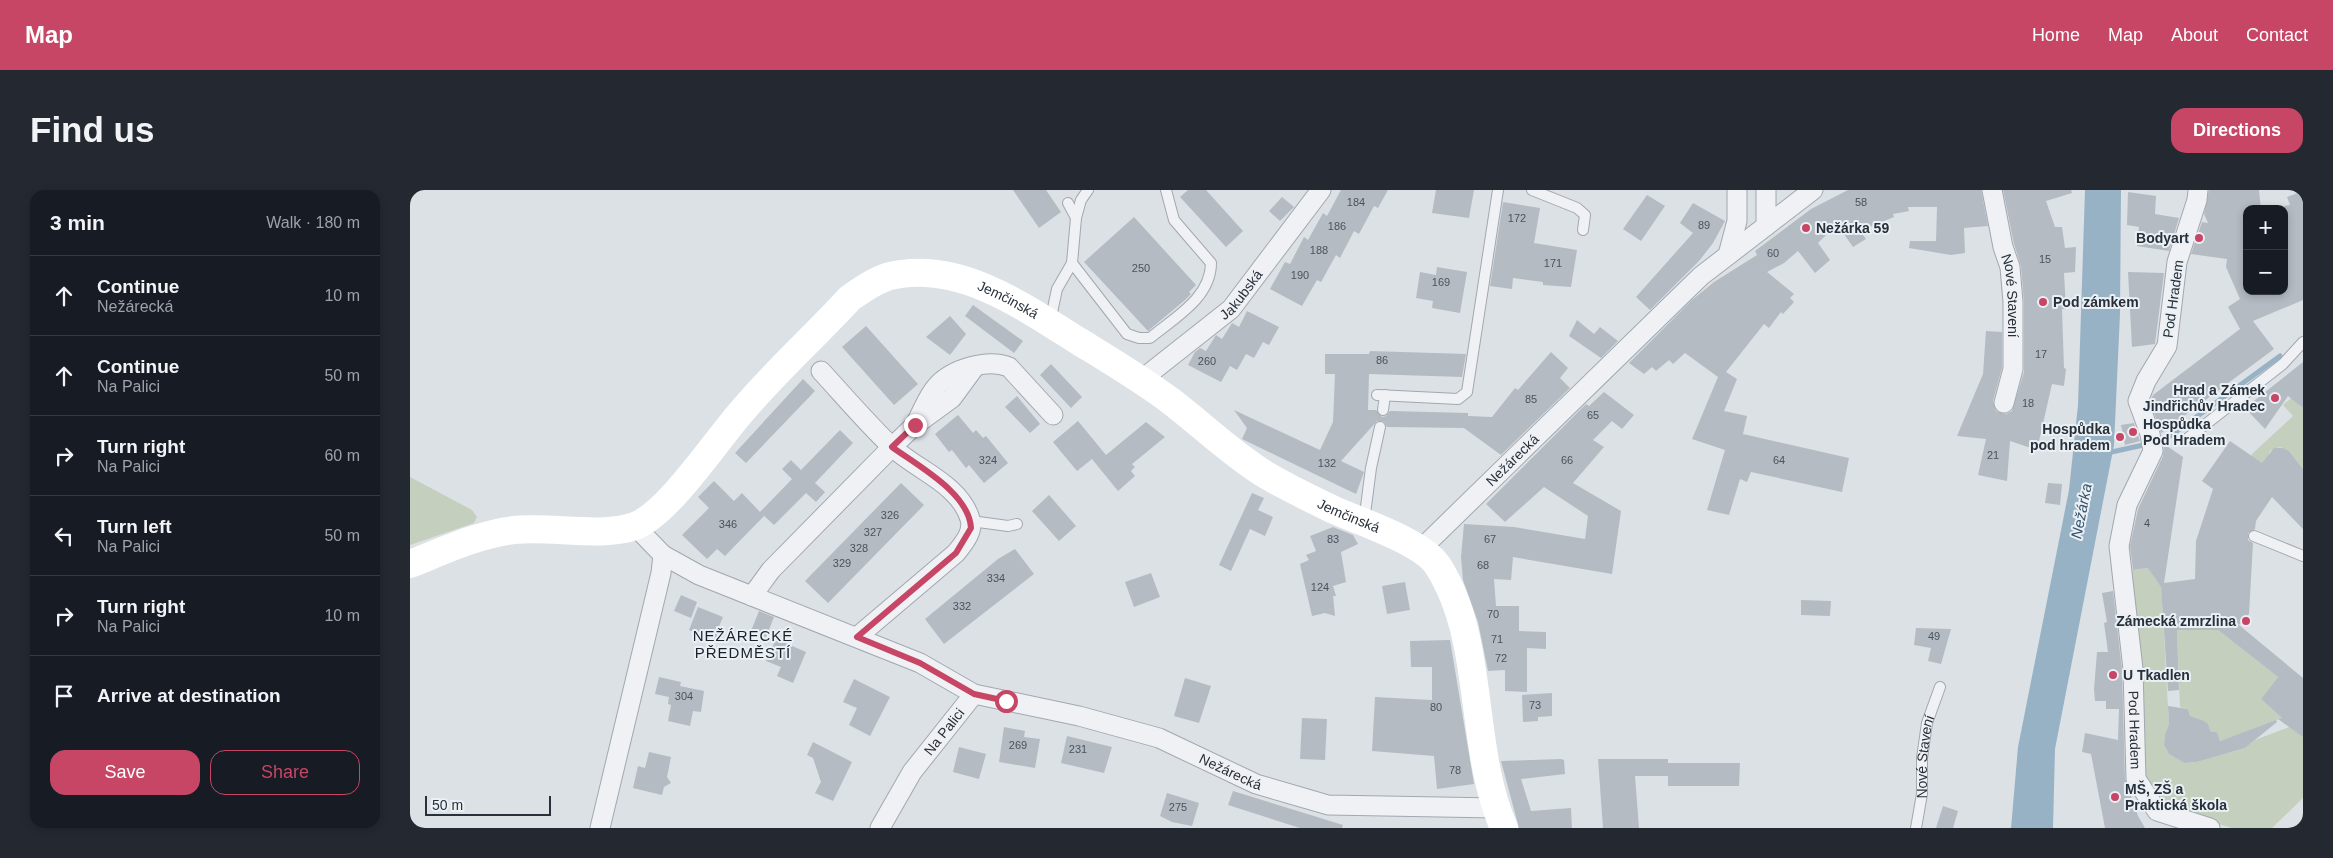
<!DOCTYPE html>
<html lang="en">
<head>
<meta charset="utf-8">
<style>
  body { margin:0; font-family:Arial,sans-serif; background:#242831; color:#f1f3f6 }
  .controls { position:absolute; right:15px; top:15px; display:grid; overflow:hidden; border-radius:10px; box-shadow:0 2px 8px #0003 }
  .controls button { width:45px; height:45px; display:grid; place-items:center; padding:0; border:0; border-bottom:1px solid #363941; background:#171b24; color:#f1f3f6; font:25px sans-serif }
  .scale { position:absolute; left:15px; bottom:12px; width:126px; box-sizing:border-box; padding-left:5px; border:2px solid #27303b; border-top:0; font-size:14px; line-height:18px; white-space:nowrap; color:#27303b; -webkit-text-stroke:4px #ebf0f4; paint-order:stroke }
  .stop { position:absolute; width:15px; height:15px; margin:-11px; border:4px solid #c74565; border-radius:50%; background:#fff }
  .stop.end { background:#c74565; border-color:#fff; box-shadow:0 1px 5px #0008 }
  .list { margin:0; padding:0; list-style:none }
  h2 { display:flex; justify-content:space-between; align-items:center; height:65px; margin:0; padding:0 20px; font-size:21px }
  h2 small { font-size:16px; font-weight:400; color:#9ea1a6 }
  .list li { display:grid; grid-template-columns:32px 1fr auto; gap:15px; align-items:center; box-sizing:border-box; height:80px; padding:0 20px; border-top:1px solid #363941 }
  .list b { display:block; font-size:19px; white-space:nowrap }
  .list p { margin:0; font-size:16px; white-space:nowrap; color:#9ea1a6 }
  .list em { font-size:16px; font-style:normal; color:#9ea1a6 }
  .actions { display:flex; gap:10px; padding:15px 20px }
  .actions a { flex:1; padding:11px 0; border:1px solid #c74565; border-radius:15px; text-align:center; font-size:18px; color:#c74565 }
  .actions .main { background:#c74565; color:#fff }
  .icon { flex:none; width:28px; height:28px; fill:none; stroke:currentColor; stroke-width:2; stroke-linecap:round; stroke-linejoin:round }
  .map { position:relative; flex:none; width:1893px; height:638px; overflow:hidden; border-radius:15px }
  header { display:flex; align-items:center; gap:30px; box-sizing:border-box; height:70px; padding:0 25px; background:#c74565; color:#fff }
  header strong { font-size:24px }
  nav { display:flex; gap:28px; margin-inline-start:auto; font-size:18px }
  .intro { display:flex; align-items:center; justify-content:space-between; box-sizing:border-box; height:120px; padding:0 30px }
  h1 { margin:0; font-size:35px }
  .button { padding:12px 22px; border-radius:15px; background:#c74565; color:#fff; font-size:18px; font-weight:700 }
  main { display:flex; gap:30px; padding:0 30px }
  aside { flex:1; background:#171b24; border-radius:15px; box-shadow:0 2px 8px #0003 }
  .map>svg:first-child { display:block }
  .green { fill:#c4cfbe }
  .water { fill:#98b2c5 }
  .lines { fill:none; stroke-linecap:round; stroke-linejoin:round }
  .stream { stroke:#98b2c5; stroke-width:5 }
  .building { fill:#b4bbc2 }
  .lane-casing { stroke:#a2a8af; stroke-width:12 }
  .street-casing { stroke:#a2a8af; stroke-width:21 }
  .lane { stroke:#eff1f4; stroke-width:10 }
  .street { stroke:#eff1f4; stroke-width:19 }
  .secondary { stroke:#fff; stroke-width:28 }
  .route { stroke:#c74565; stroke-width:6 }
  .poi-dot { fill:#c74565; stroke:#ebf0f4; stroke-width:2 }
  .labels { text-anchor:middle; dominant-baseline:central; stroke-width:4; stroke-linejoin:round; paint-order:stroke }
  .number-label { font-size:11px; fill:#4a535d }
  .poi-label { font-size:14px; font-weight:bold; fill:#27303b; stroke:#ebf0f4; text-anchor:start }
  .street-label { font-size:14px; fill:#27303b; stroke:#ebf0f4 }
  .water-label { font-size:15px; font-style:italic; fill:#33526d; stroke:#ebf0f4 }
  .neighbourhood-label { font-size:15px; letter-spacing:1px; fill:#19212c; stroke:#ebf0f4 }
</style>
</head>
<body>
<header>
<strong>Map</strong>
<nav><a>Home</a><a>Map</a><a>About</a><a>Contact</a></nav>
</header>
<div class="intro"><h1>Find us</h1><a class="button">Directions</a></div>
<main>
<aside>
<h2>3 min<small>Walk · 180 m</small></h2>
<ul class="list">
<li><svg class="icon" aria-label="ahead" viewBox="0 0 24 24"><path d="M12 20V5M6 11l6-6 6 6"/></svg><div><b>Continue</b><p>Nežárecká</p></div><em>10 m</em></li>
<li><svg class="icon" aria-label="ahead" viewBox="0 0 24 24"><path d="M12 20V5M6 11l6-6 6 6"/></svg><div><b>Continue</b><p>Na Palici</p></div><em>50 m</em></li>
<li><svg class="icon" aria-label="right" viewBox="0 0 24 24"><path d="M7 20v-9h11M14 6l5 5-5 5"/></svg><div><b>Turn right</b><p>Na Palici</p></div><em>60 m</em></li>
<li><svg class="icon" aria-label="left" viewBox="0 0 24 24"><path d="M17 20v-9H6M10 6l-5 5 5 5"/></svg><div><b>Turn left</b><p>Na Palici</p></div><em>50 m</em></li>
<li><svg class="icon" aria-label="right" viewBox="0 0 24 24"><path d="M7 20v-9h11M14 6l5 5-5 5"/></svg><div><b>Turn right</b><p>Na Palici</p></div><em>10 m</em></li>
<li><svg class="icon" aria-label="arrive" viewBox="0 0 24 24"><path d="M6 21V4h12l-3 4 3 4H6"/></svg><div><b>Arrive at destination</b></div></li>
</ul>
<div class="actions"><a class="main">Save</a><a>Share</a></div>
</aside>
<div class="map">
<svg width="1893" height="638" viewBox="0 0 1893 638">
  <rect width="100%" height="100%" fill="#dce1e6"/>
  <g class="green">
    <path d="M 1891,200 L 1893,202 L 1893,211 L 1890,216 L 1893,218 L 1893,279 L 1879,261 L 1870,257 L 1860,261 L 1856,273 L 1833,275 L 1843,263 L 1883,226 L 1873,215 Z"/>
    <path d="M 0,287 L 62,320 L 67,327 L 64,333 L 0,355 Z"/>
    <path d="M 1739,378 L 1743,379 C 1743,386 1744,390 1751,393 L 1759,534 L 1755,544 L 1754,555 L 1759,564 L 1774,573 L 1787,572 L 1835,558 L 1845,550 L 1879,537 L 1893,540 L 1893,608 L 1862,638 L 1822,638 L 1757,619 L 1732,585 L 1717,381 Z"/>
    <path d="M 1765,392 L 1785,393 L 1787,440 L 1808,440 L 1868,487 L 1851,509 L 1872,528 L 1810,551 L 1807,542 L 1801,542 L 1798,534 L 1780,526 L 1778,519 L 1770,517 Z"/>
  </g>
  <path class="water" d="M 1675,0 L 1711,0 L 1710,124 L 1704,255 L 1645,559 L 1643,638 L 1601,638 L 1608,557 L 1659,300 L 1668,215 Z"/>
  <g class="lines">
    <g class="stream">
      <path d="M 1746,253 L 1752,252 L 1870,166"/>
      <path d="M 1697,263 L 1738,254"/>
      <path d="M 1888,638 L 1893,633"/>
    </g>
  </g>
  <g class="building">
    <path d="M 603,0 L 636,0 L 651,22 L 629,38 Z"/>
    <path d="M 778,0 L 796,0 L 833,41 L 816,57 L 770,7 Z"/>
    <path d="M 931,0 L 978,0 L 968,18 L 964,16 L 949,44 L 944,41 L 930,68 L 926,65 L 911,92 L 907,90 L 892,116 L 860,99 L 875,72 L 880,74 L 894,47 L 898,50 L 913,23 L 917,26 Z"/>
    <path d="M 1026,0 L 1064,0 L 1059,28 L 1022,23 Z"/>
    <path d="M 1438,0 L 1571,0 L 1578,36 L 1554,38 L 1555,63 L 1541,65 L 1499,58 L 1500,51 L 1526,51 L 1527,17 L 1498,17 L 1499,21 L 1483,24 L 1484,27 L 1450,41 L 1456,49 L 1443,57 L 1427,34 L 1408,53 L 1420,70 L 1405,83 L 1388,61 L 1374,73 L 1357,82 L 1384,104 L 1380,108 L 1384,112 L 1373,124 L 1371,122 L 1359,138 L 1354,134 L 1316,182 L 1327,189 L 1314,221 L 1337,226 L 1333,244 L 1439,268 L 1432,302 L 1341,282 L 1337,292 L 1330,289 L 1319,325 L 1297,320 L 1315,260 L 1282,249 L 1308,187 L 1275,163 L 1263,174 L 1259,170 L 1246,181 L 1242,177 L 1234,184 L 1219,173 L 1282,110 L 1304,92 L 1347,65 L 1345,61 L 1401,19 Z"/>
    <path d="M 1593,0 L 1661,0 L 1662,3 L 1636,11 L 1645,37 L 1652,37 L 1655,58 L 1666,57 L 1665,82 L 1654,83 L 1656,119 L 1652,119 L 1654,178 L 1656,179 L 1654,196 L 1642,194 L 1627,260 L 1600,251 L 1597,291 L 1568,285 L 1576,249 L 1547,246 L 1573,184 L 1576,141 L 1592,142 L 1592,178 L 1583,211 L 1586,221 L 1596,224 L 1602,221 L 1614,182 L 1614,112 L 1611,76 L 1604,54 Z"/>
    <path d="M 1799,0 L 1849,0 L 1851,19 L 1837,19 L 1837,101 L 1874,101 L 1874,16 L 1880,15 L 1877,7 L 1893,1 L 1893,110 L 1843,131 L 1864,159 L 1751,243 L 1740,211 L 1743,205 L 1830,139 L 1818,117 L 1830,109 L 1816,77 L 1817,69 L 1781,64 L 1792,32 L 1798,33 L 1794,24 Z"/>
    <path d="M 1718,2 L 1746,6 L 1745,24 L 1769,28 L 1759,61 L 1727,56 L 1729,37 L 1717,35 Z"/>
    <path d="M 1237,5 L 1255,16 L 1231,51 L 1213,39 Z"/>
    <path d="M 872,7 L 884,17 L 870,31 L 859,21 Z"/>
    <path d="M 1093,12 L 1130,18 L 1124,53 L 1167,60 L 1161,97 L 1133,95 L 1133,92 L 1103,88 L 1102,99 L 1080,96 Z"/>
    <path d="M 1283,13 L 1315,31 L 1303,53 L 1289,71 L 1240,120 L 1226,107 L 1283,43 L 1270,33 Z"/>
    <path d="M 724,27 L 786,95 L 779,102 L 781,104 L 775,110 L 738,141 L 674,72 Z"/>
    <path d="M 1027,77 L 1057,82 L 1050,123 L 1022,118 L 1023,111 L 1006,108 L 1010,82 L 1026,85 Z"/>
    <path d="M 1718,82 L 1754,83 L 1745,154 L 1722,157 Z"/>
    <path d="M 563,115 L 613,151 L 604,163 L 555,126 Z"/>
    <path d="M 837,121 L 869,137 L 859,155 L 853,152 L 844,168 L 836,164 L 827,180 L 820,176 L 811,192 L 778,175 L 785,162 L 790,158 L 796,161 L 806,145 L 812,149 L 822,133 L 829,137 Z"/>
    <path d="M 540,126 L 556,144 L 540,165 L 516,147 Z"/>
    <path d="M 1167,130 L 1184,144 L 1190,137 L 1208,151 L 1191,168 L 1159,146 Z"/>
    <path d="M 456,136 L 508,194 L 484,215 L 432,157 Z"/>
    <path d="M 960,161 L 1056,164 L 1052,187 L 959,184 L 958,220 L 966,220 L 972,227 L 976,226 L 980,221 L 1058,223 L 1058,226 L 1082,227 L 1105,198 L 1108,200 L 1141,162 L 1158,178 L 1150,188 L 1160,198 L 1091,265 L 1054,238 L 977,237 L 974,232 L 967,231 L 931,271 L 954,282 L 946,304 L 832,249 L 837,238 L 824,220 L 910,260 L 923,232 L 925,184 L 915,184 L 915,164 L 959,164 Z"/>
    <path d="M 1893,172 L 1893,218 L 1878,206 L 1855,239 L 1835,218 Z"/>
    <path d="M 641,174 L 672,207 L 661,218 L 630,185 Z"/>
    <path d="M 393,189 L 405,201 L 336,273 L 325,263 Z"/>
    <path d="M 1194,202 L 1224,225 L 1212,239 L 1202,231 L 1183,250 L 1194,257 L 1163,293 L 1211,321 L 1202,384 L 1103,367 L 1101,390 L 1084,389 L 1086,416 L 1109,416 L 1109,441 L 1136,442 L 1136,459 L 1117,458 L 1117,502 L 1095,501 L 1095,480 L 1078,481 L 1068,432 L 1053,390 L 1051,367 L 1054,334 L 1104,337 L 1175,349 L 1178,326 L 1134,297 L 1095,332 L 1076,314 L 1176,214 L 1179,216 Z"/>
    <path d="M 607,206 L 630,234 L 620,243 L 595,217 Z"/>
    <path d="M 548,225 L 563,243 L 566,240 L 573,248 L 576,246 L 598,273 L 574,293 L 559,275 L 556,278 L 542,260 L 539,262 L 525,244 Z"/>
    <path d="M 668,231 L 696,265 L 736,232 L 755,247 L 722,274 L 725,277 L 721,281 L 725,286 L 708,301 L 682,269 L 667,281 L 643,252 Z"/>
    <path d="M 1724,233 L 1730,251 L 1715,255 L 1711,235 Z"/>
    <path d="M 430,240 L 443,253 L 405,293 L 415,302 L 406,312 L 396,303 L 364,335 L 352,324 L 354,326 L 315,366 L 307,359 L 297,369 L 272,345 L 299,318 L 288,307 L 304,291 L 324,311 L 332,303 L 350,322 L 382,289 L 372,279 L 381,270 L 391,280 Z"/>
    <path d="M 1820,251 L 1852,273 L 1864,258 L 1873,258 L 1879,261 L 1893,279 L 1893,339 L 1862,307 L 1846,331 L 1845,339 L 1838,343 L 1838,350 L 1843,353 L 1839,424 L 1829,435 L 1893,488 L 1893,547 L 1868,529 L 1872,528 L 1851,509 L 1868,487 L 1808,440 L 1767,440 L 1769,500 L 1758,501 L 1751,397 L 1738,378 L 1723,380 L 1720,356 L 1728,319 L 1753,266 L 1754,254 L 1773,267 L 1754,393 L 1785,389 L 1786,351 L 1803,299 L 1792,291 Z"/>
    <path d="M 491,293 L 514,315 L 418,413 L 395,391 Z"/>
    <path d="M 1638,293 L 1652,294 L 1650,315 L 1635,313 Z"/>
    <path d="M 842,303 L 854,308 L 848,320 L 863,327 L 855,346 L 840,339 L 821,381 L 809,375 Z"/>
    <path d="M 639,305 L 666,336 L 649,351 L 622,321 Z"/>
    <path d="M 923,337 L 943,345 L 948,354 L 931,362 L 936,392 L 923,396 L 926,406 L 923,406 L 925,426 L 915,423 L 902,426 L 890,374 L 899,370 L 896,365 L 906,361 L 900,346 Z"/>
    <path d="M 605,359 L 624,384 L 534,454 L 515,429 L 588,369 Z"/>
    <path d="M 741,383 L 750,407 L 724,417 L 715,392 Z"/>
    <path d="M 995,392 L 1000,420 L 977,424 L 972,396 Z"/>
    <path d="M 1703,401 L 1712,480 L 1715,589 L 1728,626 L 1735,638 L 1695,638 L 1681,564 L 1672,562 L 1675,543 L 1708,550 L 1709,519 L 1696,519 L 1696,511 L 1685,511 L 1684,499 L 1687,462 L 1698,462 L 1694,433 L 1697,432 L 1692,403 Z"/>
    <path d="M 271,405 L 287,412 L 281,428 L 264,421 Z"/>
    <path d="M 1391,410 L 1421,411 L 1420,426 L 1391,425 Z"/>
    <path d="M 288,417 L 313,427 L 307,441 L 308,447 L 295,451 L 286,447 L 288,444 L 279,440 Z"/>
    <path d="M 349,421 L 364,427 L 356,447 L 341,441 Z"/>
    <path d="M 1506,438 L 1541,439 L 1531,474 L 1518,471 L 1521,458 L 1504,455 Z"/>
    <path d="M 366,449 L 396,462 L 383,493 L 367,486 L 371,477 L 356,471 Z"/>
    <path d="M 1040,450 L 1064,594 L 1027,599 L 1024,566 L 962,561 L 965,507 L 1022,510 L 1022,477 L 1001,477 L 1000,451 Z"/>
    <path d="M 249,487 L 271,492 L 270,496 L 294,501 L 291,522 L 283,521 L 280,536 L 258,531 L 261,515 L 258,514 L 259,507 L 245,504 Z"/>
    <path d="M 775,488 L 801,496 L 789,533 L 764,526 Z"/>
    <path d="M 444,489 L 480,507 L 460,546 L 439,535 L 447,518 L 433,512 Z"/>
    <path d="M 1142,503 L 1142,526 L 1128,527 L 1128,531 L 1113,532 L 1112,505 Z"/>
    <path d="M 1758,516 L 1778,519 L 1780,526 L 1794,531 L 1798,534 L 1801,542 L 1807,542 L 1810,551 L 1866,530 L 1867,532 L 1835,558 L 1787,572 L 1774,573 L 1759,564 L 1754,555 L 1755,544 L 1759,534 Z"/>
    <path d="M 892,528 L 917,529 L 915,570 L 890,569 Z"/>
    <path d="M 594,537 L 615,541 L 614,547 L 630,549 L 625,578 L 589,572 Z"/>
    <path d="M 657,546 L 702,557 L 694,583 L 651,573 Z"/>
    <path d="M 403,552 L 442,572 L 423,611 L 405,603 L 411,592 L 403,568 L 397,565 Z"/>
    <path d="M 549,557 L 576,564 L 569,589 L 543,582 Z"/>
    <path d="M 239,562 L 261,567 L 257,587 L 261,593 L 254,597 L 252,605 L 223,598 L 228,576 L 235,578 Z"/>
    <path d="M 1151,569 L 1154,570 L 1155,584 L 1111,589 L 1121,621 L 1161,618 L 1162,638 L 1109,638 L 1091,571 Z"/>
    <path d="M 1188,569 L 1258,569 L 1258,573 L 1330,573 L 1329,596 L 1258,596 L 1258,586 L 1225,586 L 1229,638 L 1193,638 Z"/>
    <path d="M 823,601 L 933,635 L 932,638 L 890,638 L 818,615 Z"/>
    <path d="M 757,603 L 789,613 L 782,636 L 762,632 L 750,626 Z"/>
    <path d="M 1533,616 L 1548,621 L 1543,638 L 1526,638 Z"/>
  </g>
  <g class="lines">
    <g class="lane-casing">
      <g id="lane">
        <path d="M 1122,0 L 1167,18 L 1175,25 L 1173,40"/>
        <path d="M 658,13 L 666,28"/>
        <path d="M 662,73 L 717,144 L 729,148 L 740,148 C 764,128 801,108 801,73 L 764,30 L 756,0"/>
        <path d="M 640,132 L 647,99 L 662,73 L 666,28 L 671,10 L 678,0"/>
        <path d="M 967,205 L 1048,209 L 1057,202 L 1088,0"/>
        <path d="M 973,220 L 975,205"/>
        <path d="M 1778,248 L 1873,174 L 1893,152"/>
        <path d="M 561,331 L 598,336 L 607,334"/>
        <path d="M 954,332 L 961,278 L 970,237"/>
        <path d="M 1844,346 L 1893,366"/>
        <path id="s1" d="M 1506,638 L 1512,604 L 1512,568 L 1517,533 L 1530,497"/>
      </g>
    </g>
    <g class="street-casing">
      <g id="street">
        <path d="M 1356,0 L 1356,36"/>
        <path id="s2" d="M 1582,0 L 1593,57 L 1600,77 L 1603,112 L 1603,179 L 1594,213"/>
        <path id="s3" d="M 1788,0 L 1787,10 L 1767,72 L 1757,156 L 1736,191 L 1728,211 L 1740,244 L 1743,261 L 1717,315 L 1709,356 L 1723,479 L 1726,589 L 1747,621 L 1800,638"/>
        <path d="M 1318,65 L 1327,31 L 1327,0"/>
        <path d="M 411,181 C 434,206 456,232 481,256 C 506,280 550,294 560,329 C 564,342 553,354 546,363 L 447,447"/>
        <path id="s4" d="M 731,190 L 821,119 L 911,0"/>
        <path d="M 507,231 C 513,220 518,206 526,197 C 541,179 578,168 599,177 L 643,225"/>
        <path id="s5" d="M 225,336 L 253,365 L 289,385 L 510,473 L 564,504 L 669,526 L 749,548 L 846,594 L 918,615 L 1086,618"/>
        <path id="s6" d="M 1010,360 L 1291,86 L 1403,0"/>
        <path d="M 342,406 L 361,380 L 482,257 L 505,235 L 542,208 L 564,178"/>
        <path d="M 190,638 L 251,383 L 253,365"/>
        <path id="s7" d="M 470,638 L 502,582 L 564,504"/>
      </g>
    </g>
    <use href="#lane" class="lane"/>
    <use href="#street" class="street"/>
    <path class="secondary" id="s8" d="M 0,374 C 33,361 69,344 104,340 C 141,336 192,348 225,336 C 259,323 307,249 333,220 C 366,181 405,146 440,108 C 456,97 471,86 491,84 C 557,75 617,119 670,152 C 701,171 733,190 762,212 C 792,235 824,266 856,285 C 878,298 901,309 924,320 C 951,332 1013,352 1028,376 C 1076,451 1058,556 1094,638"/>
  </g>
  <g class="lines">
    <path class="route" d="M 505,235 L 482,257 C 508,276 559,303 561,338 L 546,363 L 447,447 L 510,473 L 564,504 L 596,511"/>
  </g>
  <g class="poi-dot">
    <circle cx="1396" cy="38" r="5"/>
    <circle cx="1789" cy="48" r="5"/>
    <circle cx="1633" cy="112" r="5"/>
    <circle cx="1865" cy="208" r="5"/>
    <circle cx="1723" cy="242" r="5"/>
    <circle cx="1710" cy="247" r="5"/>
    <circle cx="1836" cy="431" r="5"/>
    <circle cx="1703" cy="485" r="5"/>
    <circle cx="1705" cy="607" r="5"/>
  </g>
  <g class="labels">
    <g class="number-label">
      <text x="946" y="12">184</text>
      <text x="1451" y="12">58</text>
      <text x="1107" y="28">172</text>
      <text x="1294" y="35">89</text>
      <text x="927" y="36">186</text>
      <text x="909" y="60">188</text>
      <text x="1363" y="63">60</text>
      <text x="1635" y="69">15</text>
      <text x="1143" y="73">171</text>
      <text x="731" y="78">250</text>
      <text x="890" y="85">190</text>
      <text x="1031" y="92">169</text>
      <text x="1631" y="164">17</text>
      <text x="972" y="170">86</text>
      <text x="797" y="171">260</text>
      <text x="1121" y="209">85</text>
      <text x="1618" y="213">18</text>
      <text x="1183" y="225">65</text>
      <text x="1583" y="265">21</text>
      <text x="578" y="270">324</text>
      <text x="1157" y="270">66</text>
      <text x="1369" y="270">64</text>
      <text x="917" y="273">132</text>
      <text x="480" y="325">326</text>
      <text x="1737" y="333">4</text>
      <text x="318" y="334">346</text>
      <text x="463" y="342">327</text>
      <text x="923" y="349">83</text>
      <text x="1080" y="349">67</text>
      <text x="449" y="358">328</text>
      <text x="432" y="373">329</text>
      <text x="1073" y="375">68</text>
      <text x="586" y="388">334</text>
      <text x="910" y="397">124</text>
      <text x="552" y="416">332</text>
      <text x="1083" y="424">70</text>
      <text x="1524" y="446">49</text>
      <text x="1087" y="449">71</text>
      <text x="1091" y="468">72</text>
      <text x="274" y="506">304</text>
      <text x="1125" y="515">73</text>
      <text x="1026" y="517">80</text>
      <text x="608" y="555">269</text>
      <text x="668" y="559">231</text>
      <text x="1045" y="580">78</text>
      <text x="768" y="617">275</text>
    </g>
    <g class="poi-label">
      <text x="1406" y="38">Nežárka 59</text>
      <text x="1779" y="48" text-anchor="end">Bodyart</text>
      <text x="1643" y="112">Pod zámkem</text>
      <text x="1855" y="200" text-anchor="end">Hrad a Zámek<tspan x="1855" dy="16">Jindřichův Hradec</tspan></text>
      <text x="1733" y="234">Hospůdka<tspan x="1733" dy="16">Pod Hradem</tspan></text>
      <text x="1700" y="239" text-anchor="end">Hospůdka<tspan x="1700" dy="16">pod hradem</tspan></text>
      <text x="1826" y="431" text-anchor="end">Zámecká zmrzlina</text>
      <text x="1713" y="485">U Tkadlen</text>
      <text x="1715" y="599">MŠ, ZŠ a<tspan x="1715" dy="16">Praktická škola</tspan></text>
    </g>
    <g class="street-label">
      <text stroke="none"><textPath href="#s4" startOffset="132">Jakubská</textPath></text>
      <text stroke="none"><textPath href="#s2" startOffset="108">Nové Stavení</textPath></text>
      <text transform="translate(1763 109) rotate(-82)">Pod Hradem</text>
      <text stroke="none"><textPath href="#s8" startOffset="715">Jemčinská</textPath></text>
      <text stroke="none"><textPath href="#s6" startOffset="129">Nežárecká</textPath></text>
      <text stroke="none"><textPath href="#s8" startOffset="1120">Jemčinská</textPath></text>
      <text stroke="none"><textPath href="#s7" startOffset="116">Na Palici</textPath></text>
      <text stroke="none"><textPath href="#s3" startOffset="561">Pod Hradem</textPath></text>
      <text stroke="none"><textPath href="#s1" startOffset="72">Nové Stavení</textPath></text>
      <text stroke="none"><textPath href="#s5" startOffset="651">Nežárecká</textPath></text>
    </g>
    <g class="water-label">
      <text transform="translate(1671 321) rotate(-79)">Nežárka</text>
    </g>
    <g class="neighbourhood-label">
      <text x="333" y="445">NEŽÁRECKÉ<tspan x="333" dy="17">PŘEDMĚSTÍ</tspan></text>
    </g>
  </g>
</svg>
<div class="controls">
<button>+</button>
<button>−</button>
</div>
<div class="scale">50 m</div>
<div class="stop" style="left:596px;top:511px"></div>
<div class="stop end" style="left:505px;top:235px"></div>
</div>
</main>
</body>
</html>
